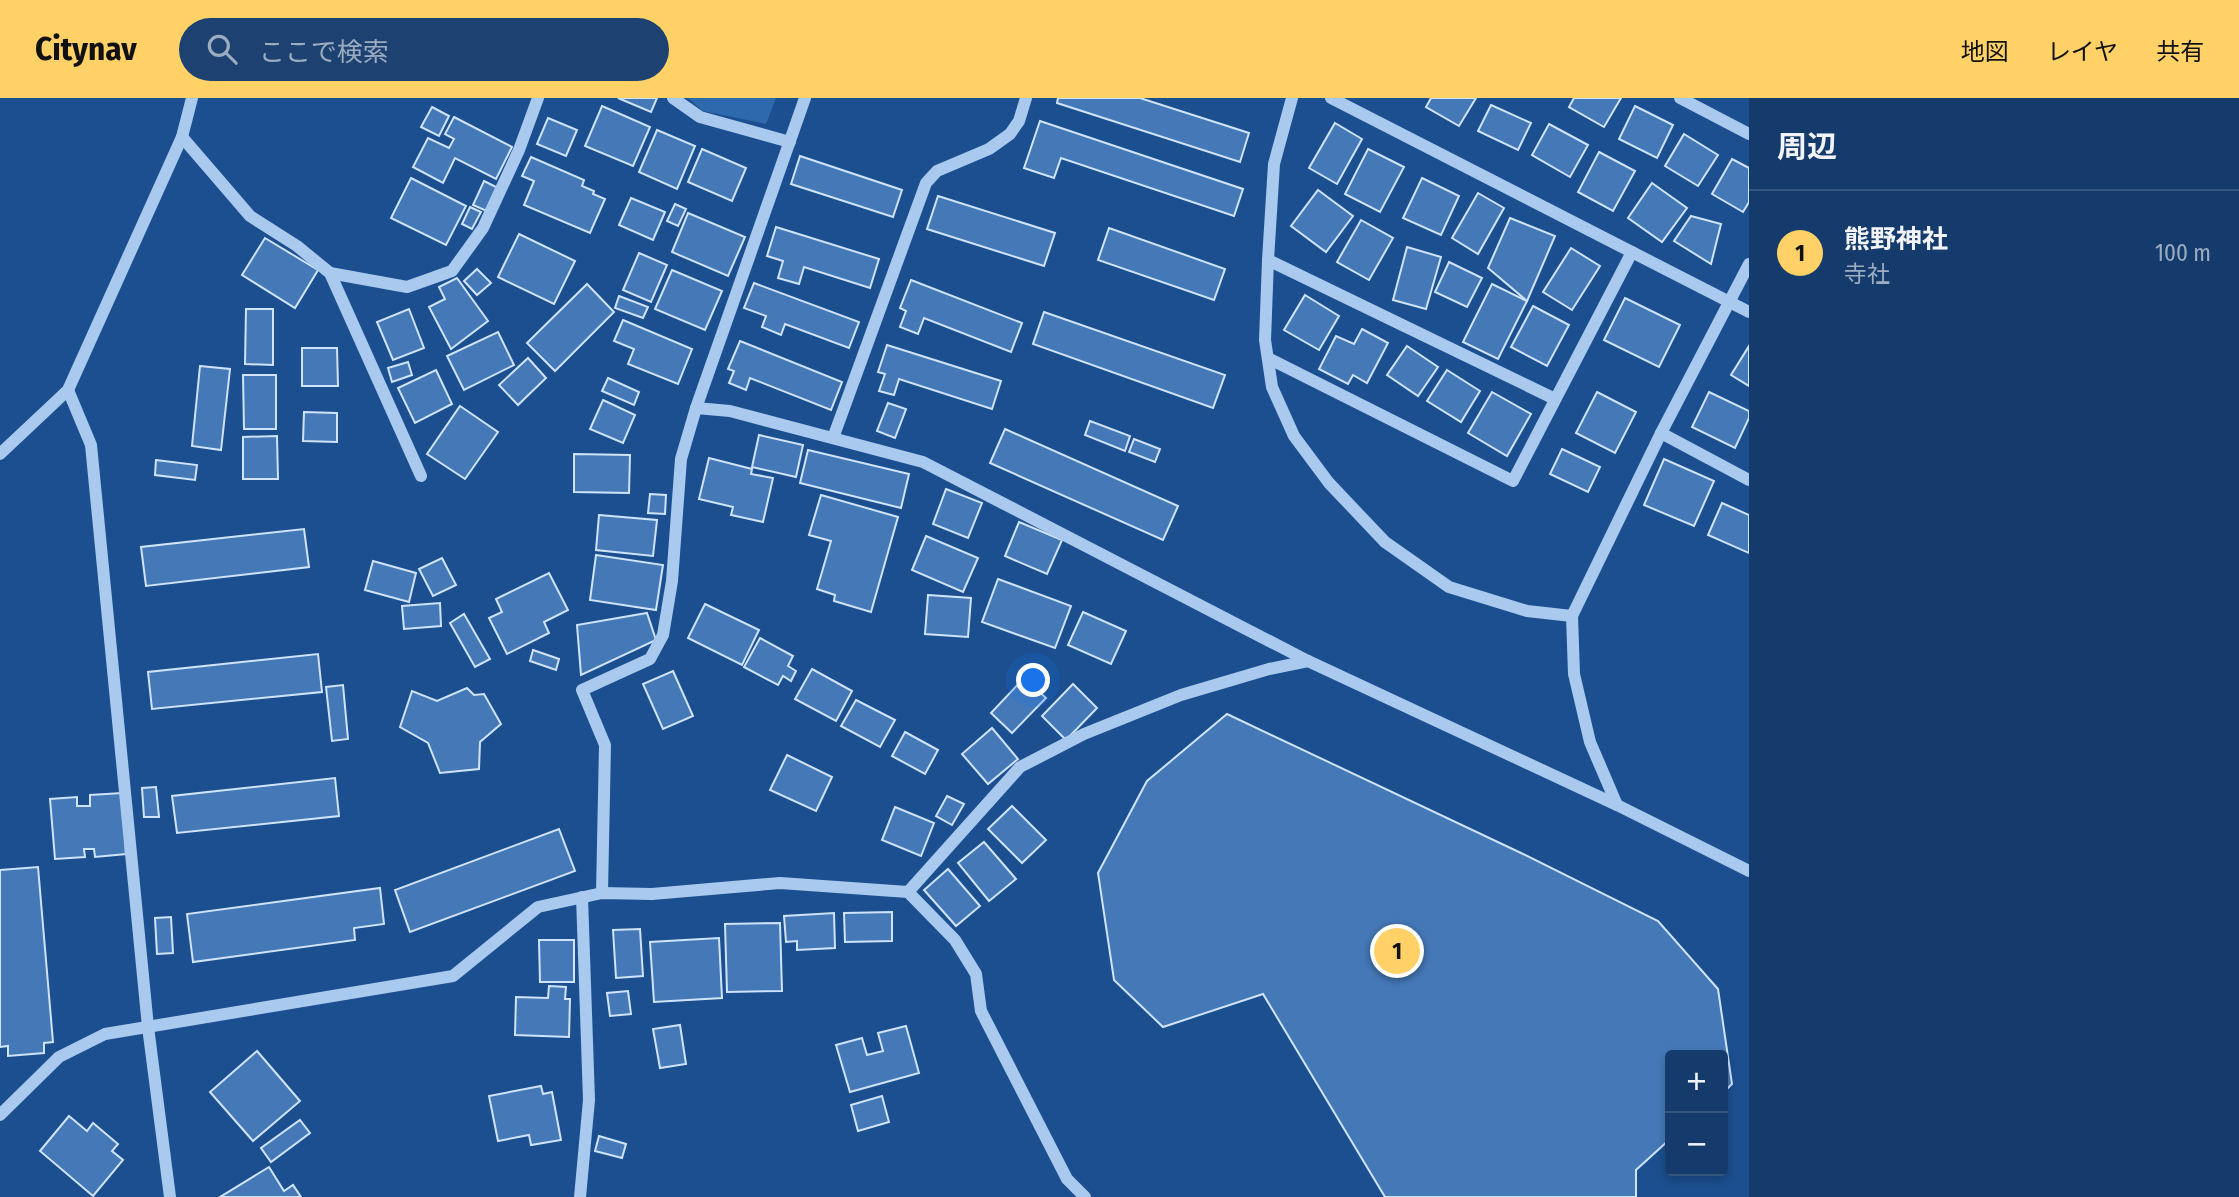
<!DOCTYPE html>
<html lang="ja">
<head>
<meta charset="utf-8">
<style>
  body { margin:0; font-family:"Fira Sans Condensed","Noto Sans JP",sans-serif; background:#1d4271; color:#f1f3f6 }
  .controls { position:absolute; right:21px; bottom:21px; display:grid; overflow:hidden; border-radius:7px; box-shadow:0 4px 10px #0003 }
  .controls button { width:63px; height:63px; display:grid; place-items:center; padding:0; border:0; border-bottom:2px solid #33557e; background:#143b6b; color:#f1f3f6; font:35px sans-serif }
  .you { position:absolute; left:1034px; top:583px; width:24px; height:24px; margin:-18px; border:5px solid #fff; border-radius:50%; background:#1a73e8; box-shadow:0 0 0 10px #1a73e833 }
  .badge { display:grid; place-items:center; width:46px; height:46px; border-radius:50%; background:#ffd166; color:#111; font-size:23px; font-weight:700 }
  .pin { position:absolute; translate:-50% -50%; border:4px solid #fff; box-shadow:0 2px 7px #0006 }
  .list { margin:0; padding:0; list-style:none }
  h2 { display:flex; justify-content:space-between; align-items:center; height:91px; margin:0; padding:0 28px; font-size:30px }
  h2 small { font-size:23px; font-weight:400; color:#9dadc1 }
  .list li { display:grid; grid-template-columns:46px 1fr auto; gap:21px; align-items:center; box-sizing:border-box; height:126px; padding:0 28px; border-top:2px solid #33557e }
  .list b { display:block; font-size:26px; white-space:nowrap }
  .list p { margin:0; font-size:23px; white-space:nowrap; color:#9dadc1 }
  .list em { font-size:23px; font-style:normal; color:#9dadc1 }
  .icon { flex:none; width:38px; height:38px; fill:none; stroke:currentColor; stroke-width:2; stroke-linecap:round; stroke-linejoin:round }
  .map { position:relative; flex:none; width:1749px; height:1099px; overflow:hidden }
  header { display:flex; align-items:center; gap:42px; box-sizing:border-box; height:98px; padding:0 35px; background:#ffd166; color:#111 }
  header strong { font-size:33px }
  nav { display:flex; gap:38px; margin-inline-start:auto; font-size:24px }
  .search { width:490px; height:63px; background:#1d4271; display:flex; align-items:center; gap:18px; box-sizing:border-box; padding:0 24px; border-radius:38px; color:#9dadc1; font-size:26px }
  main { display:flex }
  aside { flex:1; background:#143b6b }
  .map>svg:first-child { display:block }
  .green { fill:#2e69ad }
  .building { fill:#4478b7; stroke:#cfe3fa; stroke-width:2 }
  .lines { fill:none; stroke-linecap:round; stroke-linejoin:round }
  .minor { stroke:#a9c9ee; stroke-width:12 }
</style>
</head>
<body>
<header>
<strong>Citynav</strong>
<div class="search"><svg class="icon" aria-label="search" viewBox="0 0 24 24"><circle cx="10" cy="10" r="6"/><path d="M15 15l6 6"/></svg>ここで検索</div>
<nav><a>地図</a><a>レイヤ</a><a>共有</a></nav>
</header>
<main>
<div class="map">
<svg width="1749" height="1099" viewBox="0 0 1749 1099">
  <rect width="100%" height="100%" fill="#1b4f8f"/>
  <path class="green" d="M 688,0 L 776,0 L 766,26 L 703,13 Z"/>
  <g class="building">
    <path d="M 618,0 L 657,0 L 651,14 Z"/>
    <path d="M 1058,0 L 1140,0 L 1249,35 L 1240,64 L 1057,5 Z"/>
    <path d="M 1431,0 L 1476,0 L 1459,28 L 1426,9 Z"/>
    <path d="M 1574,0 L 1621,0 L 1604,29 L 1569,9 Z"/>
    <path d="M 1491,7 L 1531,25 L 1518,52 L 1478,33 Z"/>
    <path d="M 602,8 L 650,29 L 633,68 L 585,48 Z"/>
    <path d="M 1635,8 L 1673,27 L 1657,60 L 1619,41 Z"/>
    <path d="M 432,9 L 449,18 L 439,38 L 421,29 Z"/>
    <path d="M 454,19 L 512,49 L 496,81 L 455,60 L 443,85 L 413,69 L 428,40 L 449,50 L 454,41 L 445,36 Z"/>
    <path d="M 548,20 L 577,32 L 566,58 L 537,46 Z"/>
    <path d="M 1040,23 L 1243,91 L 1234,118 L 1061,60 L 1054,80 L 1024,70 Z"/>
    <path d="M 1335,25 L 1362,41 L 1337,86 L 1309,70 Z"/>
    <path d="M 1549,26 L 1588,47 L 1570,79 L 1532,57 Z"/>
    <path d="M 657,32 L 695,48 L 677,91 L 639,74 Z"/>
    <path d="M 1684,36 L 1718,57 L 1698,88 L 1665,68 Z"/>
    <path d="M 702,51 L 746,70 L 732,103 L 688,84 Z"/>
    <path d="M 1368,51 L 1404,69 L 1380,114 L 1345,96 Z"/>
    <path d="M 1599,54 L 1635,73 L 1613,113 L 1578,94 Z"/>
    <path d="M 800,58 L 902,92 L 893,119 L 791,86 Z"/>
    <path d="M 531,59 L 584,82 L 582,88 L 594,93 L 593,96 L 605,101 L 590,135 L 524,107 L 534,83 L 522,78 Z"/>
    <path d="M 1732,61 L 1749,70 L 1749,104 L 1743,114 L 1712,96 Z"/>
    <path d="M 411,80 L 466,108 L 446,147 L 391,120 Z"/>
    <path d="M 1422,80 L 1459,98 L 1441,137 L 1403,120 Z"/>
    <path d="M 484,83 L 500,91 L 489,114 L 473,107 Z"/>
    <path d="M 1652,85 L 1687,110 L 1662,144 L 1628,120 Z"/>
    <path d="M 1318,92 L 1353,118 L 1326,154 L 1291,128 Z"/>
    <path d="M 1478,95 L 1504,110 L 1478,156 L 1452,140 Z"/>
    <path d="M 938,98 L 1055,135 L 1044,168 L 927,131 Z"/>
    <path d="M 631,100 L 665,114 L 653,142 L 619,127 Z"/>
    <path d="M 675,106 L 686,111 L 678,128 L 667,123 Z"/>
    <path d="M 470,109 L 481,114 L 472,131 L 462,126 Z"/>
    <path d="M 688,115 L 745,139 L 728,178 L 672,154 Z"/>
    <path d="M 1691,118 L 1721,126 L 1711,166 L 1674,143 Z"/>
    <path d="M 1510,120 L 1555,138 L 1527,203 L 1488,170 Z"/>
    <path d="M 1361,122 L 1393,140 L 1369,182 L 1337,164 Z"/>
    <path d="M 776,129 L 879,161 L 870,190 L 804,169 L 799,186 L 778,180 L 783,163 L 767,158 Z"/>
    <path d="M 1109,130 L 1225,171 L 1214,202 L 1098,162 Z"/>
    <path d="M 519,136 L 575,163 L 554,206 L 498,179 Z"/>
    <path d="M 265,140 L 318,172 L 295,210 L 242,177 Z"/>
    <path d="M 1407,149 L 1441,159 L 1426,211 L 1393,202 Z"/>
    <path d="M 1571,150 L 1600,168 L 1572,212 L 1543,194 Z"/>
    <path d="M 639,155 L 667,167 L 651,204 L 623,192 Z"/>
    <path d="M 1449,164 L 1482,180 L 1467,209 L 1435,194 Z"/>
    <path d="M 477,171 L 491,185 L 477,197 L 464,183 Z"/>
    <path d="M 672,172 L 722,193 L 705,232 L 655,211 Z"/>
    <path d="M 457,180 L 488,223 L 451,251 L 429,209 L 445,201 L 439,189 Z"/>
    <path d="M 911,182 L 1022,225 L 1011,254 L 924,220 L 918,236 L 900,229 L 906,213 L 900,210 Z"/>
    <path d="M 754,185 L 859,224 L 849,250 L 785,226 L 781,237 L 762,229 L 766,218 L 744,210 Z"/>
    <path d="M 587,186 L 614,214 L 555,273 L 527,245 Z"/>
    <path d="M 1492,186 L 1527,203 L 1498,261 L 1463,244 Z"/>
    <path d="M 1305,197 L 1339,218 L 1319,252 L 1284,232 Z"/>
    <path d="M 619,198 L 648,209 L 643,220 L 615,210 Z"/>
    <path d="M 1625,200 L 1680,227 L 1659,269 L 1604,242 Z"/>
    <path d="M 1533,208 L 1569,227 L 1547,268 L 1511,249 Z"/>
    <path d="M 246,211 L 273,211 L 273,267 L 245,266 Z"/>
    <path d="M 409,211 L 424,250 L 393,262 L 377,224 Z"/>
    <path d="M 1044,214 L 1225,277 L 1213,310 L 1033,246 Z"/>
    <path d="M 623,222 L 692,251 L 678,286 L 628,266 L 634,251 L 614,243 Z"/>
    <path d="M 1362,231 L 1388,245 L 1367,285 L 1353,277 L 1348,286 L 1319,271 L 1336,238 L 1354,246 Z"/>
    <path d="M 498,234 L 514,267 L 464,292 L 447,258 Z"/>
    <path d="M 740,243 L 842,284 L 831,312 L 750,280 L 746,292 L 729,285 L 734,273 L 728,271 Z"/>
    <path d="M 887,247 L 1001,283 L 992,311 L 899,281 L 894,297 L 879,293 L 885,276 L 878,274 Z"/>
    <path d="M 1407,248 L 1438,269 L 1418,298 L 1387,277 Z"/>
    <path d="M 1749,248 L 1749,288 L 1731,277 Z"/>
    <path d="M 302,250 L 337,250 L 338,288 L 302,288 Z"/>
    <path d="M 528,260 L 546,280 L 518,307 L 499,287 Z"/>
    <path d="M 408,264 L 412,277 L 392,284 L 388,270 Z"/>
    <path d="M 200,268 L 230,271 L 221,352 L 192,348 Z"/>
    <path d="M 436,272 L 452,306 L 415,325 L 398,290 Z"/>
    <path d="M 1447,272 L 1480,293 L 1461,324 L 1427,303 Z"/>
    <path d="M 243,277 L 276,277 L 276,331 L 244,331 Z"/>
    <path d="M 608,280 L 639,294 L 634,307 L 602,293 Z"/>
    <path d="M 1492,294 L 1531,316 L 1507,358 L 1468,335 Z"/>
    <path d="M 1597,294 L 1636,314 L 1615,355 L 1576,335 Z"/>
    <path d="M 1709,294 L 1749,313 L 1749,320 L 1735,350 L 1692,329 Z"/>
    <path d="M 603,302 L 635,317 L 623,345 L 590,331 Z"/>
    <path d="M 888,305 L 906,311 L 895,340 L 877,333 Z"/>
    <path d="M 460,308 L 498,334 L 465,381 L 427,356 Z"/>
    <path d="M 304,314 L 337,315 L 337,344 L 303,343 Z"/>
    <path d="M 1090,323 L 1130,338 L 1125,353 L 1085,337 Z"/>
    <path d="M 1005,331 L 1178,408 L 1163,442 L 990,365 Z"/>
    <path d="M 759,337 L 803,347 L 796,379 L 752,369 Z"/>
    <path d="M 277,338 L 278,381 L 243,381 L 243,339 Z"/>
    <path d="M 1134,341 L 1160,351 L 1155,364 L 1129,354 Z"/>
    <path d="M 1562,351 L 1600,369 L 1588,394 L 1550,376 Z"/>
    <path d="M 808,352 L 909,376 L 901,410 L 800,385 Z"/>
    <path d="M 574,356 L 630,357 L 629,395 L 574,394 Z"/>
    <path d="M 709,360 L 752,371 L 751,376 L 773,380 L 763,424 L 731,417 L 733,409 L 699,401 Z"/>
    <path d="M 1664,361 L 1714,383 L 1694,428 L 1644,407 Z"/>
    <path d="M 156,362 L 197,367 L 195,382 L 155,377 Z"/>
    <path d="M 946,391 L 982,405 L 968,440 L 933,426 Z"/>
    <path d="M 650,396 L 666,397 L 665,416 L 648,415 Z"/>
    <path d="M 821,397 L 898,419 L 871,514 L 834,503 L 835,497 L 817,491 L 831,443 L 809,437 Z"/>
    <path d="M 1722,405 L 1749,417 L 1749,455 L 1708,437 Z"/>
    <path d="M 599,417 L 657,422 L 653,458 L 596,452 Z"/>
    <path d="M 1019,424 L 1062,442 L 1047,476 L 1005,458 Z"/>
    <path d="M 304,431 L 309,469 L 146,488 L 141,449 Z"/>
    <path d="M 926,438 L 978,460 L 963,494 L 912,472 Z"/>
    <path d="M 596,457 L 663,467 L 656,512 L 590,502 Z"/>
    <path d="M 442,460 L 456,487 L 433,498 L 419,471 Z"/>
    <path d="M 373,463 L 416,475 L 409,504 L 365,492 Z"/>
    <path d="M 549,475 L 568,512 L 544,524 L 549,535 L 507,556 L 489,520 L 502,514 L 496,501 Z"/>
    <path d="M 998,481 L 1071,508 L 1055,550 L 982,524 Z"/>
    <path d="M 928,497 L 971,500 L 968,539 L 925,536 Z"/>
    <path d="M 440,505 L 441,528 L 404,531 L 402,508 Z"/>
    <path d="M 705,506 L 759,532 L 742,567 L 688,540 Z"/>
    <path d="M 1083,514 L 1126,533 L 1111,566 L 1068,547 Z"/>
    <path d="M 647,515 L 656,542 L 581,577 L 577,527 Z"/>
    <path d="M 464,516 L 490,561 L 475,569 L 450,525 Z"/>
    <path d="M 760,540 L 793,558 L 788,568 L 796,573 L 791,583 L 783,578 L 778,587 L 744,569 Z"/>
    <path d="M 533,552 L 559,561 L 556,572 L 530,563 Z"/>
    <path d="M 318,556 L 322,594 L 152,611 L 148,574 Z"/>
    <path d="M 812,571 L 852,593 L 836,623 L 795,601 Z"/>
    <path d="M 673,573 L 693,618 L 663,631 L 643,586 Z"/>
    <path d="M 1024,580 L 1046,600 L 1012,635 L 991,615 Z"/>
    <path d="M 1073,586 L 1097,610 L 1066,642 L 1042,618 Z"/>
    <path d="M 343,587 L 348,641 L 332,643 L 326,589 Z"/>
    <path d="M 467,590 L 474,597 L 484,596 L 501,626 L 480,644 L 479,671 L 440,675 L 428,645 L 400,629 L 412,593 L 437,603 Z"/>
    <path d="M 856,602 L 895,622 L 880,649 L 841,628 Z"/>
    <path d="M 1227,616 L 1521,755 L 1658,823 L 1718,891 L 1732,986 L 1723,995 L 1723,957 L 1670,957 L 1670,1041 L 1636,1072 L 1636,1099 L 1385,1099 L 1263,896 L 1163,929 L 1114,882 L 1098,775 L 1147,683 Z"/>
    <path d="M 992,630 L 1018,661 L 988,686 L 962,656 Z"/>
    <path d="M 905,634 L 938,652 L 925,676 L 892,658 Z"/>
    <path d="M 787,657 L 832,679 L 816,713 L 770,692 Z"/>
    <path d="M 335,680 L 339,718 L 177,735 L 172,698 Z"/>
    <path d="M 156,689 L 159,719 L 144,719 L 142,690 Z"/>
    <path d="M 122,695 L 126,756 L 95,759 L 94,751 L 84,751 L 85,759 L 55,761 L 50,701 L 77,699 L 77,708 L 90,708 L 90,697 Z"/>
    <path d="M 947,698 L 964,706 L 952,727 L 936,718 Z"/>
    <path d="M 1012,708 L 1046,742 L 1022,765 L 988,731 Z"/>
    <path d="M 895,709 L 934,725 L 921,758 L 882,742 Z"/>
    <path d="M 559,731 L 575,773 L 410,834 L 395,792 Z"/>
    <path d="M 984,744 L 1016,781 L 989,803 L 958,765 Z"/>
    <path d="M 38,769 L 53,944 L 44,945 L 44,955 L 8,958 L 8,948 L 0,949 L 0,772 Z"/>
    <path d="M 948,771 L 980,808 L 956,828 L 924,792 Z"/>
    <path d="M 380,790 L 384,826 L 354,830 L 355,842 L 193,864 L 187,816 Z"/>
    <path d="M 892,814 L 892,843 L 845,844 L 844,815 Z"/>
    <path d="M 834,815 L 835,850 L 797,852 L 797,843 L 786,844 L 784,818 Z"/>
    <path d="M 171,819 L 173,855 L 157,856 L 155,820 Z"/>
    <path d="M 780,825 L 782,893 L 727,894 L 725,826 Z"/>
    <path d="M 640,831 L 643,878 L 616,880 L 613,832 Z"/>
    <path d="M 719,840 L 722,900 L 654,904 L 650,844 Z"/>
    <path d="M 539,842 L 574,842 L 574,884 L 540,884 Z"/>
    <path d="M 549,888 L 566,889 L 565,901 L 570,901 L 569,939 L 515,937 L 516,899 L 548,900 Z"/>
    <path d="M 628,893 L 631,916 L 610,918 L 607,895 Z"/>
    <path d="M 680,927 L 686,966 L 660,970 L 653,931 Z"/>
    <path d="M 906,928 L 919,975 L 850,994 L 836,947 L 862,940 L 867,957 L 883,953 L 878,935 Z"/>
    <path d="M 257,953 L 300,1003 L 253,1043 L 210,994 Z"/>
    <path d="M 541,988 L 543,996 L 552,994 L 561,1042 L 531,1047 L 529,1037 L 498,1043 L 489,998 Z"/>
    <path d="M 882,998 L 889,1024 L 858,1033 L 851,1007 Z"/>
    <path d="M 69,1018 L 87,1033 L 93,1025 L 118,1046 L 112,1053 L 123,1062 L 93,1098 L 40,1053 Z"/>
    <path d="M 300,1022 L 310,1035 L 271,1064 L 261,1050 Z"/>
    <path d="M 599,1038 L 626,1046 L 622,1060 L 595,1053 Z"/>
    <path d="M 269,1069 L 284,1093 L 293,1087 L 301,1099 L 220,1099 Z"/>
  </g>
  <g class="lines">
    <g class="minor">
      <path d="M 673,0 L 700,19 L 790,44"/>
      <path d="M 1292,0 L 1274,66 L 1268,162 L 1265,242 L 1272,289 L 1294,338 L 1329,385 L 1385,444 L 1449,489 L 1527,513 L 1572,518"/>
      <path d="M 1331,0 L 1749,214"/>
      <path d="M 1680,0 L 1749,36"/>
      <path d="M 182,39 L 250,118 L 297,148 L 330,175 L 421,378"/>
      <path d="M 1268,162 L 1555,301"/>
      <path d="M 330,175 L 407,189 L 452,173 L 483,130 L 519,52 L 538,0"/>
      <path d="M 1268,260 L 1513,383 L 1632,154"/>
      <path d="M 68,292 L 91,347 L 148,929 L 170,1099"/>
      <path d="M 696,310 L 730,313 L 923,364 L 1308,563 L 1617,707 L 1749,773"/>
      <path d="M 1661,335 L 1749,382"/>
      <path d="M 833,340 L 926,85 L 937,73 L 989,51 L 1010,36 L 1019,23 L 1026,0"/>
      <path d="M 0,356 L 68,292 L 182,39 L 192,0"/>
      <path d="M 1617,707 L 1590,644 L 1574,576 L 1572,518 L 1661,335 L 1749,166"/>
      <path d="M 908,794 L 1020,669 L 1084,636 L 1181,597 L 1269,571 L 1308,563"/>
      <path d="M 602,795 L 605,647 L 582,592 L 650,561 L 663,537 L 672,483 L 681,361 L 696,310 L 805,0"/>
      <path d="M 0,1017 L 59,959 L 105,936 L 453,878 L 538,809 L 602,795 L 652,796 L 780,785 L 908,794 L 955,842 L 976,876 L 981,913 L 1067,1081 L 1085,1099"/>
      <path d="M 580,1099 L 589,1002 L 582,799"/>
    </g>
  </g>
</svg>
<div class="controls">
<button>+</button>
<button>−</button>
</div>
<div class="you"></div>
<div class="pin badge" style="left:1397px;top:853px">1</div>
</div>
<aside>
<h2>周辺<small></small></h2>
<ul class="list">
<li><span class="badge">1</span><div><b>熊野神社</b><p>寺社</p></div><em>100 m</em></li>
</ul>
</aside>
</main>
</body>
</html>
